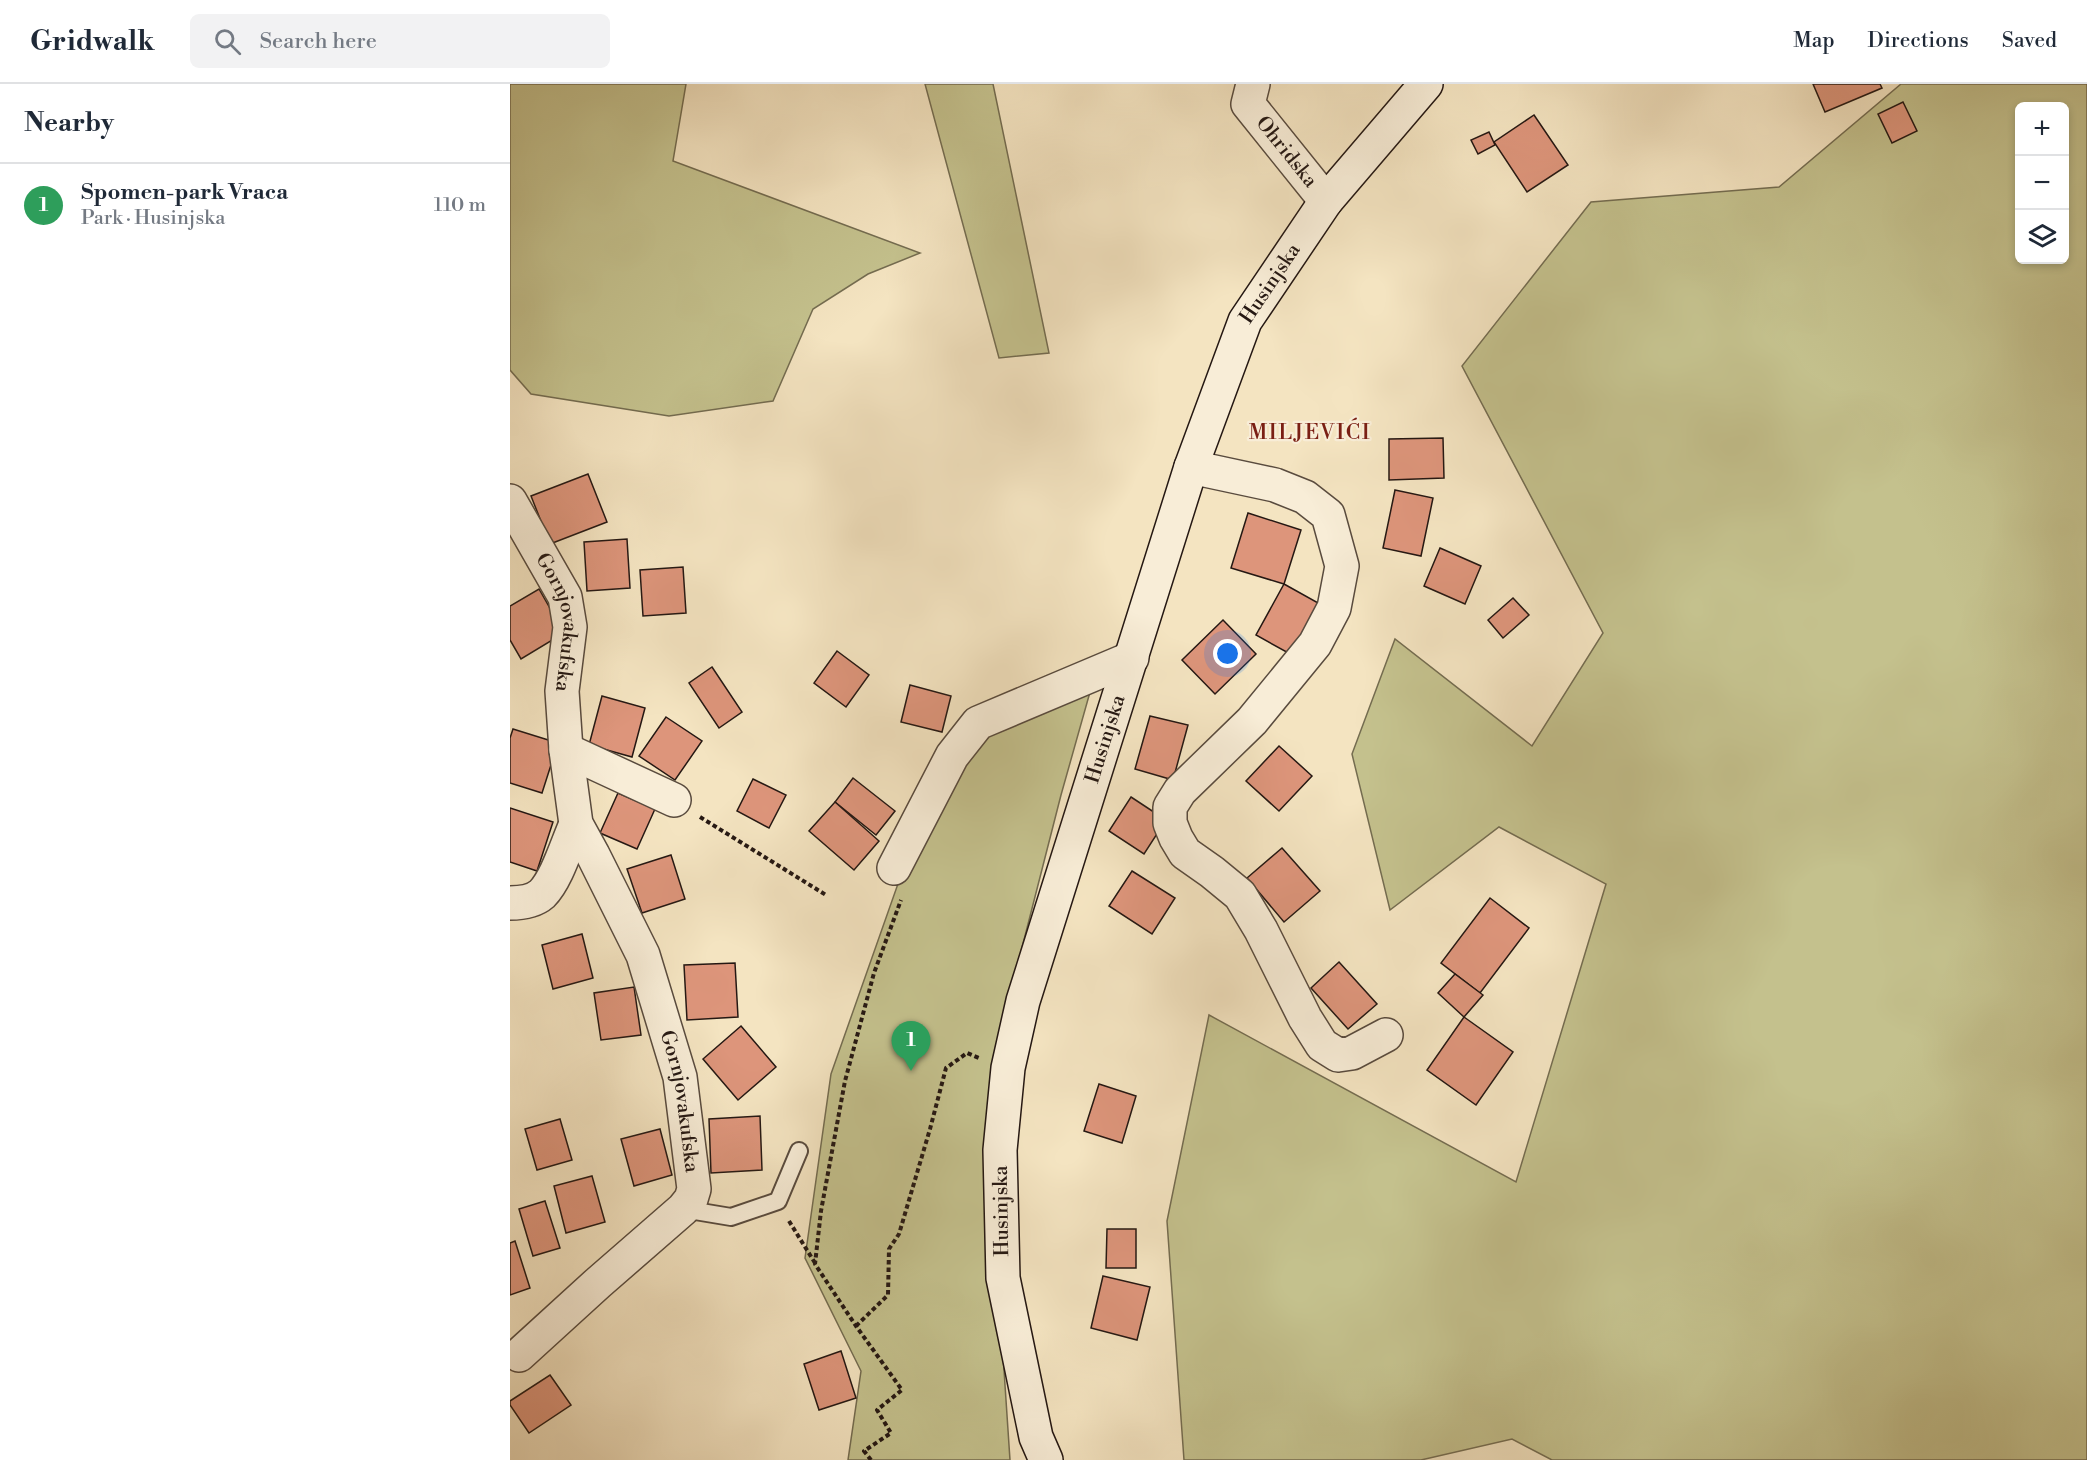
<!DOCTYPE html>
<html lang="en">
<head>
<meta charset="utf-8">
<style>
  body { margin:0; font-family:"Libre Bodoni",serif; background:#f2f2f3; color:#1f2937 }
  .controls { position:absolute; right:18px; top:18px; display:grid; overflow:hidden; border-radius:9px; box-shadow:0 3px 9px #0003 }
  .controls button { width:54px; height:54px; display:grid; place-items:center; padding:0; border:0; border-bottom:2px solid #e0e1e3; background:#fff; color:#1f2937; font:30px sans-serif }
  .you { position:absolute; left:718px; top:570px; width:21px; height:21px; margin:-15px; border:4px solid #fff; border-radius:50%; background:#1a73e8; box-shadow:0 0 0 9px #1a73e833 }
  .badge { display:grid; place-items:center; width:39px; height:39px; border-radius:50%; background:#8f2418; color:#fff; font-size:20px; font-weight:700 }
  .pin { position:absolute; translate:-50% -50px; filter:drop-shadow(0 2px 3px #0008) }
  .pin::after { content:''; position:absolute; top:32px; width:21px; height:18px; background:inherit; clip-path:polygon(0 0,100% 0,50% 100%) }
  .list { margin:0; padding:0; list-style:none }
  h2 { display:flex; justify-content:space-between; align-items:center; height:78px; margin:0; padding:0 24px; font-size:26px }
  h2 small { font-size:20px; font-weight:400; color:#747a83 }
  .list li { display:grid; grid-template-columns:39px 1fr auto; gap:18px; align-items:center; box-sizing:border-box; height:84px; padding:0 24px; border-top:2px solid #e0e1e3 }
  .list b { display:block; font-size:22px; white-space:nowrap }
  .list p { margin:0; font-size:20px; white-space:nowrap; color:#747a83 }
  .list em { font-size:20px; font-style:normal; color:#747a83 }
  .icon { flex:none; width:33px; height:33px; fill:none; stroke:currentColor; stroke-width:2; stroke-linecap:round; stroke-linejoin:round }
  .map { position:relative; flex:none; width:1577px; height:1376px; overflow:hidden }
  header { display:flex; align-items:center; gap:36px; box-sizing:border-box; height:84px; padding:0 30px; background:#fff; border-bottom:2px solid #e0e1e3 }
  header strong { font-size:28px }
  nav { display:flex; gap:33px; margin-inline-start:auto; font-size:21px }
  .search { width:420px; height:54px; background:#f2f2f3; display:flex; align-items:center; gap:15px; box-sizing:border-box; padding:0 21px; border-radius:9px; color:#747a83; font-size:22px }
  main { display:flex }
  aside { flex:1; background:#fff }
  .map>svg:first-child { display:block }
  .green { fill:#c4c18d; stroke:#746c50; stroke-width:1.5; fill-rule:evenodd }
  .building { fill:#dd957b; stroke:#251813; stroke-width:1.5 }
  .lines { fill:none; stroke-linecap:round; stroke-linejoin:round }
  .service-casing { stroke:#594b3e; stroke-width:20 }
  .minor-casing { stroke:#594b3e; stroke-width:36 }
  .secondary-casing { stroke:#251813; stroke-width:36 }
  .path { stroke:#251813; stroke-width:4; stroke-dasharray:4.5 3; stroke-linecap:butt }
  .service { stroke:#f8edd7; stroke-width:16 }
  .minor { stroke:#f8edd7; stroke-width:33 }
  .secondary { stroke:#f8edd7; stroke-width:33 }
  .labels { text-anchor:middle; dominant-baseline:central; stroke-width:4.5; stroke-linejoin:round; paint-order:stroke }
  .street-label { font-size:20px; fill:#251813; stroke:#f8edd7 }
  .neighbourhood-label { font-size:21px; letter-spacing:1.5px; fill:#7a1f14; stroke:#f8edd7 }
</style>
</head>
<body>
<header>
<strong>Gridwalk</strong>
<div class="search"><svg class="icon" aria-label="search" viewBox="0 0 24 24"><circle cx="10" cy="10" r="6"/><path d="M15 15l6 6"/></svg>Search here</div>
<nav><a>Map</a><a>Directions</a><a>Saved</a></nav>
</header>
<main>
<aside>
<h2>Nearby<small></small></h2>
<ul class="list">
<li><span class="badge" style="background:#2e9e5b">1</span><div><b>Spomen-park Vraca</b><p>Park · Husinjska</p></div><em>110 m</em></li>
</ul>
</aside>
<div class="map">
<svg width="1577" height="1376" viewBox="0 0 1577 1376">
  <rect width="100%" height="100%" fill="#f4e4c1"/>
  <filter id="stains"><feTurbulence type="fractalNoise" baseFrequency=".00333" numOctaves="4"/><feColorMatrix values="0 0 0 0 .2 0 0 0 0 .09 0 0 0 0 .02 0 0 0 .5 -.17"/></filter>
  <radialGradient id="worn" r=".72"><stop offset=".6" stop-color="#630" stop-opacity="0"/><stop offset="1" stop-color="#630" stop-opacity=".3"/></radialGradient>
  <g class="green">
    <path d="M 0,0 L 176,0 L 163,77 L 410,169 L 358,190 L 303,225 L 263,317 L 159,332 L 21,310 L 0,286 Z"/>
    <path d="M 415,0 L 483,0 L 539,269 L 489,274 Z"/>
    <path d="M 1391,0 L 1577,0 L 1577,1376 L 1042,1376 L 1002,1355 L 911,1376 L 674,1376 L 657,1137 L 699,931 L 1006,1098 L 1096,800 L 989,743 L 880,826 L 842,670 L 885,555 L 1022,662 L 1093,549 L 952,282 L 1081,118 L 1269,103 ZM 1510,22 L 1554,22 L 1554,176 L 1510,176 Z"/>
    <path d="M 582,601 L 551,711 L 481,985 L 490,1226 L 500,1376 L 338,1376 L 351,1287 L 295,1174 L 321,990 L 396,777 L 463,656 Z"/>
  </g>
  <g class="building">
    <path d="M 1303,0 L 1370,0 L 1372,4 L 1315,28 Z"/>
    <path d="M 1393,18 L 1407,47 L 1382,59 L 1368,30 Z"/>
    <path d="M 1024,31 L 1058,81 L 1017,108 L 984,58 Z"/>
    <path d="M 979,48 L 985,61 L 968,70 L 961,56 Z"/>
    <path d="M 933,354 L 934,394 L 879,396 L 879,355 Z"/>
    <path d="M 78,390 L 97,438 L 40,460 L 21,412 Z"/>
    <path d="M 885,406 L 923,414 L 911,472 L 873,464 Z"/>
    <path d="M 738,429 L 791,446 L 774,500 L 721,484 Z"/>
    <path d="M 117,455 L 120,504 L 77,507 L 74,458 Z"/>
    <path d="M 930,464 L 971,482 L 955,520 L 914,502 Z"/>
    <path d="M 173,483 L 176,529 L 133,532 L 130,486 Z"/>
    <path d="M 774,500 L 810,520 L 782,571 L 746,551 Z"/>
    <path d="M 29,505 L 54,549 L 11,575 L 0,556 L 0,522 Z"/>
    <path d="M 1003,514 L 1019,531 L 993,554 L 978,536 Z"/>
    <path d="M 713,536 L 746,570 L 705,610 L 672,576 Z"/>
    <path d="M 327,567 L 359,591 L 336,623 L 304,599 Z"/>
    <path d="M 202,583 L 232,628 L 209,644 L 179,599 Z"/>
    <path d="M 400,601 L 441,612 L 432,648 L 391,638 Z"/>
    <path d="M 92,612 L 135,624 L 122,673 L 79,661 Z"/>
    <path d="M 640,632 L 678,641 L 663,696 L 625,685 Z"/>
    <path d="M 156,633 L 192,657 L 165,696 L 129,672 Z"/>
    <path d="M 3,645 L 48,659 L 32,709 L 0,699 L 0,654 Z"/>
    <path d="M 769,662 L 802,692 L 769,727 L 736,697 Z"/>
    <path d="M 343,694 L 385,727 L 366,751 L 325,718 Z"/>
    <path d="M 243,695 L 276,711 L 259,744 L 227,727 Z"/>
    <path d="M 108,709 L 145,725 L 127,765 L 90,749 Z"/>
    <path d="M 621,713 L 656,736 L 634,770 L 599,747 Z"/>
    <path d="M 325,718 L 369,757 L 344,786 L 299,747 Z"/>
    <path d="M 0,724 L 43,738 L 27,787 L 0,778 Z"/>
    <path d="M 772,764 L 810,807 L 774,838 L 737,794 Z"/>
    <path d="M 161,771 L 175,815 L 132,829 L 117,785 Z"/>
    <path d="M 622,787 L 665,814 L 642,850 L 599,822 Z"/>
    <path d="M 980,814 L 1019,844 L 970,909 L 931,879 Z"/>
    <path d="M 72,850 L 83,894 L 43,905 L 32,861 Z"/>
    <path d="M 829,878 L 867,920 L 838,945 L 801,904 Z"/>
    <path d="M 225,879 L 228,933 L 177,936 L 174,881 Z"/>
    <path d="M 945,890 L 973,911 L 954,933 L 928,909 Z"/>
    <path d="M 124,903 L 131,951 L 91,956 L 84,909 Z"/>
    <path d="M 954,933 L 1003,968 L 966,1021 L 917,986 Z"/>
    <path d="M 231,942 L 266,983 L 228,1016 L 193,975 Z"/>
    <path d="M 589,1000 L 626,1012 L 612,1059 L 574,1047 Z"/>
    <path d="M 250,1032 L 252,1086 L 201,1089 L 199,1035 Z"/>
    <path d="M 50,1035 L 62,1076 L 27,1086 L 15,1045 Z"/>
    <path d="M 150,1045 L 162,1091 L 124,1102 L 111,1055 Z"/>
    <path d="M 82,1092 L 95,1138 L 56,1149 L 44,1102 Z"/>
    <path d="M 35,1117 L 50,1164 L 23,1172 L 9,1125 Z"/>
    <path d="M 597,1145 L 626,1145 L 626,1184 L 596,1184 Z"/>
    <path d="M 5,1157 L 20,1204 L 0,1211 L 0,1159 Z"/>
    <path d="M 593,1192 L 640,1203 L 627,1256 L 581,1244 Z"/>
    <path d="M 331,1267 L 346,1314 L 309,1326 L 294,1280 Z"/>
    <path d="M 40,1291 L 61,1321 L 19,1349 L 0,1321 L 0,1317 Z"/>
  </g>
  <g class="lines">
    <g class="service-casing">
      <path id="service" d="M 173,1125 L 221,1133 L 268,1117 L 289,1067"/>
    </g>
    <g class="minor-casing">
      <g id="minor">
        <path id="s1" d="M 743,0 L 738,20 L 816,117"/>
        <path d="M 681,383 L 765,401 L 795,413 L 818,431 L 832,482 L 824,524 L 805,560 L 742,637 L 670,707 L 660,723 L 660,739 L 666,754 L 675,769 L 702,788 L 730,811 L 751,846 L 795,934 L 812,961 L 828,971 L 842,969 L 876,951"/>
        <path id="s2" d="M 0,417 L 55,513 L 60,543 L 52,607 L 56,666 L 66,740 L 83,771 L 133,871 L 170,993 L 184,1105 L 181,1115 L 173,1125 L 88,1199 L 9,1271"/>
        <path d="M 56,666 L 164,716"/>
        <path d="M 384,784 L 442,672 L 468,639 L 622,574"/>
        <path d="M 0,819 C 10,819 24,817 32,810 C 47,795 57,760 66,740"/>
      </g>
    </g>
    <g class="secondary-casing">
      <g id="secondary">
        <path id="s3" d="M 536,1376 L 526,1353 L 493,1194 L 490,1066 L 498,984 L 513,917 L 681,383 L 735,237 L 816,117 L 916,0"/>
      </g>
    </g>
    <g class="path">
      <path d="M 190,733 L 316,811"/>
      <path d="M 279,1137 L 305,1179"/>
      <path d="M 346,1242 L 378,1211 L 379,1165 L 389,1150 L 420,1045 L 436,984 L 457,969 L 469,974"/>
      <path d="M 361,1376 L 354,1367 L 381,1349 L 367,1326 L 392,1306 L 346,1242 L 305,1180 L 311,1127 L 335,997 L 364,889 L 391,816"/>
    </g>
    <use href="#service" class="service"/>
    <use href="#minor" class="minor"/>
    <use href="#secondary" class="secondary"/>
  </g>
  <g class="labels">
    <g class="street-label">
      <text stroke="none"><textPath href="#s1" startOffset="82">Ohridska</textPath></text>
      <text stroke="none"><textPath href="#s3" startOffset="1227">Husinjska</textPath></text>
      <text stroke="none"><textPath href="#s2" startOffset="134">Gornjovakufska</textPath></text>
      <text stroke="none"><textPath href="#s3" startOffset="741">Husinjska</textPath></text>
      <text stroke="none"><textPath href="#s2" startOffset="638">Gornjovakufska</textPath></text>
      <text transform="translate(492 1127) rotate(-91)">Husinjska</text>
    </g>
    <g class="neighbourhood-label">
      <text x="800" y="349">MILJEVIĆI</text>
    </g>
  </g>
  <rect width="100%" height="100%" filter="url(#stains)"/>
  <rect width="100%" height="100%" fill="url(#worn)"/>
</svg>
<div class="controls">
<button>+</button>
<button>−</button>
<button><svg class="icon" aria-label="layers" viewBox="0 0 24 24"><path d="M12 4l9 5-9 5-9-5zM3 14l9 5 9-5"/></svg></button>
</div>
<div class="you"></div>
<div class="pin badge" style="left:401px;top:987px;background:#2e9e5b">1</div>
</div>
</main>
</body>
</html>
